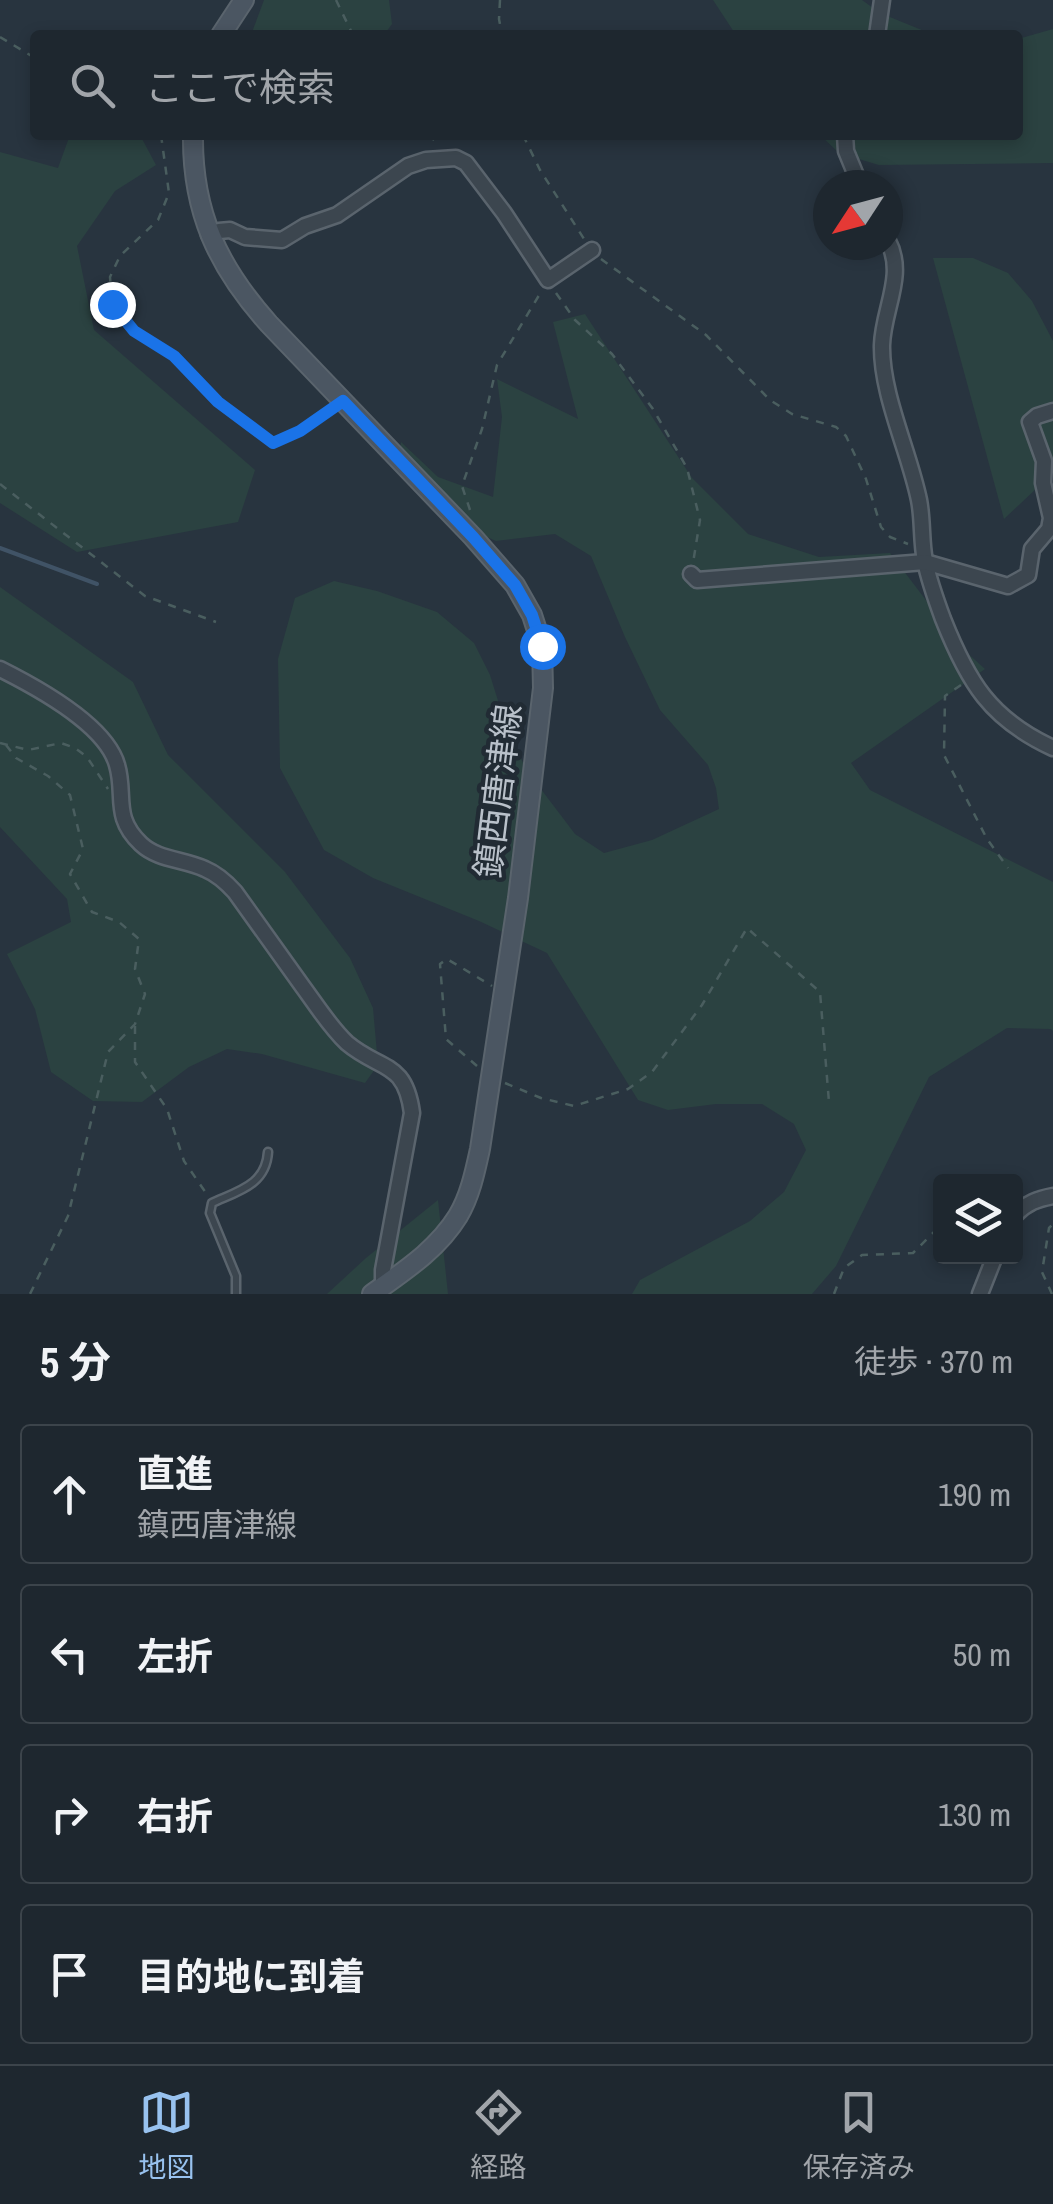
<!DOCTYPE html>
<html lang="ja">
<head>
<meta charset="utf-8">
<style>
  body { margin:0; font-family:"Archivo Narrow","Noto Sans JP",sans-serif; background:#2b333b; color:#f1f3f6 }
  .controls { position:absolute; right:30px; bottom:30px; display:grid; overflow:hidden; border-radius:10px; box-shadow:0 5px 15px #0003 }
  .controls button { width:90px; height:90px; display:grid; place-items:center; padding:0; border:0; border-bottom:2px solid #3c444b; background:#1e272f; color:#f1f3f6; font:50px sans-serif }
  .compass { position:absolute; left:813px; top:170px; width:90px; height:90px; border-radius:50%; background:#1e272f; box-shadow:0 5px 15px #0003; rotate:234deg }
  .stop { position:absolute; width:30px; height:30px; margin:-22px; border:8px solid #1a73e8; border-radius:50%; background:#fff }
  .stop.end { background:#1a73e8; border-color:#fff; box-shadow:0 2px 10px #0008 }
  .list { margin:0; padding:0; list-style:none }
  h2 { display:flex; justify-content:space-between; align-items:center; height:130px; margin:0; padding:0 40px; font-size:42px }
  h2 small { font-size:32px; font-weight:400; color:#a1a5aa }
  .list li { display:grid; grid-template-columns:65px 1fr auto; gap:30px; align-items:center; box-sizing:border-box; height:140px; margin:0 20px 20px; padding:0 20px; border:2px solid #3c444b; border-radius:10px }
  .list b { display:block; font-size:38px; white-space:nowrap }
  .list p { margin:0; font-size:32px; white-space:nowrap; color:#a1a5aa }
  .list em { font-size:32px; font-style:normal; color:#a1a5aa }
  .icon { flex:none; width:55px; height:55px; fill:none; stroke:currentColor; stroke-width:2; stroke-linecap:round; stroke-linejoin:round }
  .map { position:relative; flex:none; width:1053px; height:1294px; overflow:hidden }
  .search { position:absolute; background:#1e272f; box-shadow:0 5px 15px #0003; left:30px; right:30px; top:30px; height:110px; display:flex; align-items:center; gap:25px; box-sizing:border-box; padding:0 35px; border-radius:10px; color:#a1a5aa; font-size:38px }
  .sheet { height:770px; background:#1e272f }
  nav { display:flex; justify-content:space-around; align-items:center; box-sizing:border-box; height:140px; border-top:2px solid #3c444b; background:#1e272f; font-size:28px; color:#a1a5aa }
  nav a { display:grid; justify-items:center; gap:5px }
  nav .on { color:#98c2ef }
  .map>svg:first-child { display:block }
  .green { fill:#2b4241 }
  .lines { fill:none; stroke-linecap:round; stroke-linejoin:round }
  .stream { stroke:#405366; stroke-width:4 }
  .service-casing { stroke:#5a646d; stroke-width:11 }
  .minor-casing { stroke:#5a646d; stroke-width:19 }
  .secondary-casing { stroke:#5a646d; stroke-width:22 }
  .path { stroke:#4a5e5f; stroke-width:2.5; stroke-dasharray:8 8; stroke-linecap:butt }
  .service { stroke:#3c464f; stroke-width:6 }
  .minor { stroke:#3c464f; stroke-width:14 }
  .secondary { stroke:#4b5662; stroke-width:18 }
  .route { stroke:#1a73e8; stroke-width:12 }
  .labels { text-anchor:middle; dominant-baseline:central; stroke-width:9; stroke-linejoin:round; paint-order:stroke }
  .street-label { font-size:35px; fill:#b9c1ca; stroke:#212b34 }
</style>
</head>
<body>
<div class="map">
<svg width="1053" height="1294" viewBox="0 0 1053 1294">
  <rect width="100%" height="100%" fill="#28343f"/>
  <g class="green">
    <path d="M 264,0 L 389,0 L 392,24 L 384,35 L 251,35 Z"/>
    <path d="M 713,0 L 862,0 L 880,13 L 934,35 L 736,35 Z"/>
    <path d="M 1053,29 L 1053,163 L 879,165 L 839,153 L 820,135 L 1018,135 L 1018,39 Z"/>
    <path d="M 70,135 L 140,135 L 156,165 L 115,191 L 77,246 L 94,330 L 255,470 L 238,522 L 77,552 L 0,503 L 0,152 L 58,168 Z"/>
    <path d="M 933,258 L 973,258 L 1008,273 L 1032,301 L 1053,341 L 1053,473 L 1004,519 Z"/>
    <path d="M 585,314 L 692,478 L 748,534 L 819,557 L 890,553 L 964,650 L 985,669 L 851,763 L 870,790 L 1053,882 L 1053,1031 L 1051,1029 L 1007,1028 L 929,1077 L 836,1266 L 812,1294 L 632,1294 L 640,1280 L 750,1221 L 784,1192 L 806,1150 L 794,1124 L 762,1104 L 716,1104 L 668,1110 L 638,1100 L 547,953 L 479,921 L 373,878 L 324,850 L 280,768 L 278,659 L 295,598 L 334,581 L 377,591 L 437,612 L 474,643 L 490,675 L 509,736 L 528,772 L 575,834 L 604,853 L 652,840 L 719,809 L 716,788 L 708,765 L 660,710 L 625,637 L 591,556 L 555,534 L 496,541 L 476,532 L 400,450 L 401,442 L 438,477 L 493,497 L 502,417 L 497,379 L 578,419 L 553,322 Z"/>
    <path d="M 0,587 L 133,682 L 168,755 L 285,872 L 350,958 L 373,1008 L 378,1065 L 365,1083 L 262,1054 L 227,1049 L 189,1067 L 142,1102 L 93,1101 L 51,1072 L 35,1009 L 7,954 L 71,922 L 67,899 L 0,827 Z"/>
    <path d="M 438,1200 L 448,1294 L 327,1294 L 366,1258 Z"/>
  </g>
  <g class="lines">
    <path class="stream" d="M 0,548 L 97,584"/>
    <g class="service-casing">
      <path id="service" d="M 236,1294 L 236,1276 L 210,1213 L 212,1203 C 238,1191 266,1185 268,1152"/>
    </g>
    <g class="minor-casing">
      <g id="minor">
        <path d="M 877,35 L 882,0"/>
        <path d="M 845,135 L 846,151 L 860,185"/>
        <path d="M 209,235 L 219,231 L 230,230 L 245,237 L 282,240 L 305,226 L 337,215 L 408,166 L 426,160 L 456,158 L 466,163 L 504,213 L 548,280 L 592,250"/>
        <path d="M 888,241 C 906,275 883,309 882,345 C 881,394 909,451 919,500 C 923,520 921,541 925,561 C 929,581 936,600 943,619 C 968,682 990,719 1053,748"/>
        <path d="M 691,574 L 697,580 L 925,562 L 1008,586 L 1028,575 L 1032,549 L 1049,529 L 1051,518 L 1043,483 L 1044,461 L 1030,422 L 1037,416 L 1053,411"/>
        <path d="M 0,669 C 36,687 106,725 117,765 C 126,795 112,817 141,844 C 158,860 183,859 205,869 C 217,874 226,882 235,892 C 258,924 281,956 303,987 C 317,1006 330,1027 347,1043 C 380,1071 405,1060 412,1113 L 383,1270 L 383,1286"/>
        <path d="M 1016,1214 C 1027,1203 1037,1199 1053,1196"/>
        <path d="M 980,1294 L 995,1256"/>
      </g>
    </g>
    <g class="secondary-casing">
      <g id="secondary">
        <path d="M 221,35 L 244,0"/>
        <path d="M 193,135 C 192,212 218,267 269,324 L 473,537 L 515,585 L 532,615 L 542,646 L 543,688 L 518,898 L 480,1149 C 475,1172 470,1196 458,1216 C 437,1250 404,1271 372,1294"/>
      </g>
    </g>
    <g class="path">
      <path d="M 336,0 L 353,35"/>
      <path d="M 500,0 L 499,19 L 502,35"/>
      <path d="M 0,37 L 35,58"/>
      <path d="M 161,135 L 169,193 L 158,220 L 120,256 L 110,277 L 112,304 L 134,331 L 174,357 L 218,402 L 273,443 L 300,431 L 329,410"/>
      <path d="M 428,135 L 440,145"/>
      <path d="M 523,135 L 540,170 L 586,242"/>
      <path d="M 601,259 L 706,335 L 770,400 L 792,414 L 836,427 L 846,436 L 866,479 L 881,527 L 890,537 L 908,544"/>
      <path d="M 556,293 L 575,320 L 612,354 L 653,409 L 687,468 L 700,520 L 693,563"/>
      <path d="M 0,484 L 145,596 L 216,622"/>
      <path d="M 470,510 L 462,486 L 482,429 L 497,365 L 541,292"/>
      <path d="M 961,685 L 945,696 L 944,755 L 987,839 L 1008,868"/>
      <path d="M 0,743 L 28,750 L 61,743 L 75,748 L 87,757 L 108,789"/>
      <path d="M 6,745 L 16,758 L 48,776 L 70,795 L 83,849 L 70,874 L 92,912 L 119,922 L 139,939 L 135,969 L 145,994 L 135,1024 L 108,1052 L 68,1216 L 30,1294"/>
      <path d="M 135,1026 L 135,1062 L 167,1109 L 184,1161 L 206,1193"/>
      <path d="M 477,1066 L 446,1039 L 440,964 L 447,959 L 492,986"/>
      <path d="M 505,1083 L 541,1098 L 574,1106 L 628,1089 L 652,1072 L 702,1005 L 747,928 L 820,992 L 829,1102"/>
      <path d="M 834,1294 L 844,1268 L 862,1255 L 913,1253 L 940,1226"/>
      <path d="M 1052,1294 L 1042,1272 L 1049,1228 L 1053,1224"/>
    </g>
    <use href="#service" class="service"/>
    <use href="#minor" class="minor"/>
    <use href="#secondary" class="secondary"/>
  </g>
  <g class="lines">
    <path class="route" d="M 112,304 L 134,331 L 174,356 L 218,402 L 273,443 L 300,431 L 343,401 L 473,537 L 515,585 L 532,615 L 542,646"/>
  </g>
  <g class="labels">
    <g class="street-label">
      <text transform="translate(498 791) rotate(-83)">鎮西唐津線</text>
    </g>
  </g>
</svg>
<div class="controls">
<button><svg class="icon" aria-label="layers" viewBox="0 0 24 24"><path d="M12 4l9 5-9 5-9-5zM3 14l9 5 9-5"/></svg></button>
</div>
<svg class="compass" viewBox="-18 -18 36 36"><path d="M0-13l5 13h-10z" fill="#e53935"/><path d="M0 13l5-13h-10z" fill="#a1a5aa"/></svg>
<div class="stop" style="left:542px;top:646px"></div>
<div class="stop end" style="left:112px;top:304px"></div>
<div class="search"><svg class="icon" aria-label="search" viewBox="0 0 24 24"><circle cx="10" cy="10" r="6"/><path d="M15 15l6 6"/></svg>ここで検索</div>
</div>
<section class="sheet">
<h2>5 分<small>徒歩 · 370 m</small></h2>
<ul class="list">
<li><svg class="icon" aria-label="ahead" viewBox="0 0 24 24"><path d="M12 20V5M6 11l6-6 6 6"/></svg><div><b>直進</b><p>鎮西唐津線</p></div><em>190 m</em></li>
<li><svg class="icon" aria-label="left" viewBox="0 0 24 24"><path d="M17 20v-9H6M10 6l-5 5 5 5"/></svg><div><b>左折</b></div><em>50 m</em></li>
<li><svg class="icon" aria-label="right" viewBox="0 0 24 24"><path d="M7 20v-9h11M14 6l5 5-5 5"/></svg><div><b>右折</b></div><em>130 m</em></li>
<li><svg class="icon" aria-label="arrive" viewBox="0 0 24 24"><path d="M6 21V4h12l-3 4 3 4H6"/></svg><div><b>目的地に到着</b></div></li>
</ul>
</section>
<nav>
<a class="on"><svg class="icon" aria-label="map" viewBox="0 0 24 24"><path d="M3 6l6-2 6 2 6-2v14l-6 2-6-2-6 2zM9 4v14M15 6v14"/></svg>地図</a>
<a><svg class="icon" aria-label="directions" viewBox="0 0 24 24"><path d="M12 3l9 9-9 9-9-9zM9 14v-3h6M13 9l2 2-2 2"/></svg>経路</a>
<a><svg class="icon" aria-label="saved" viewBox="0 0 24 24"><path d="M7 4h10v16l-5-4-5 4z"/></svg>保存済み</a>
</nav>
</body>
</html>
